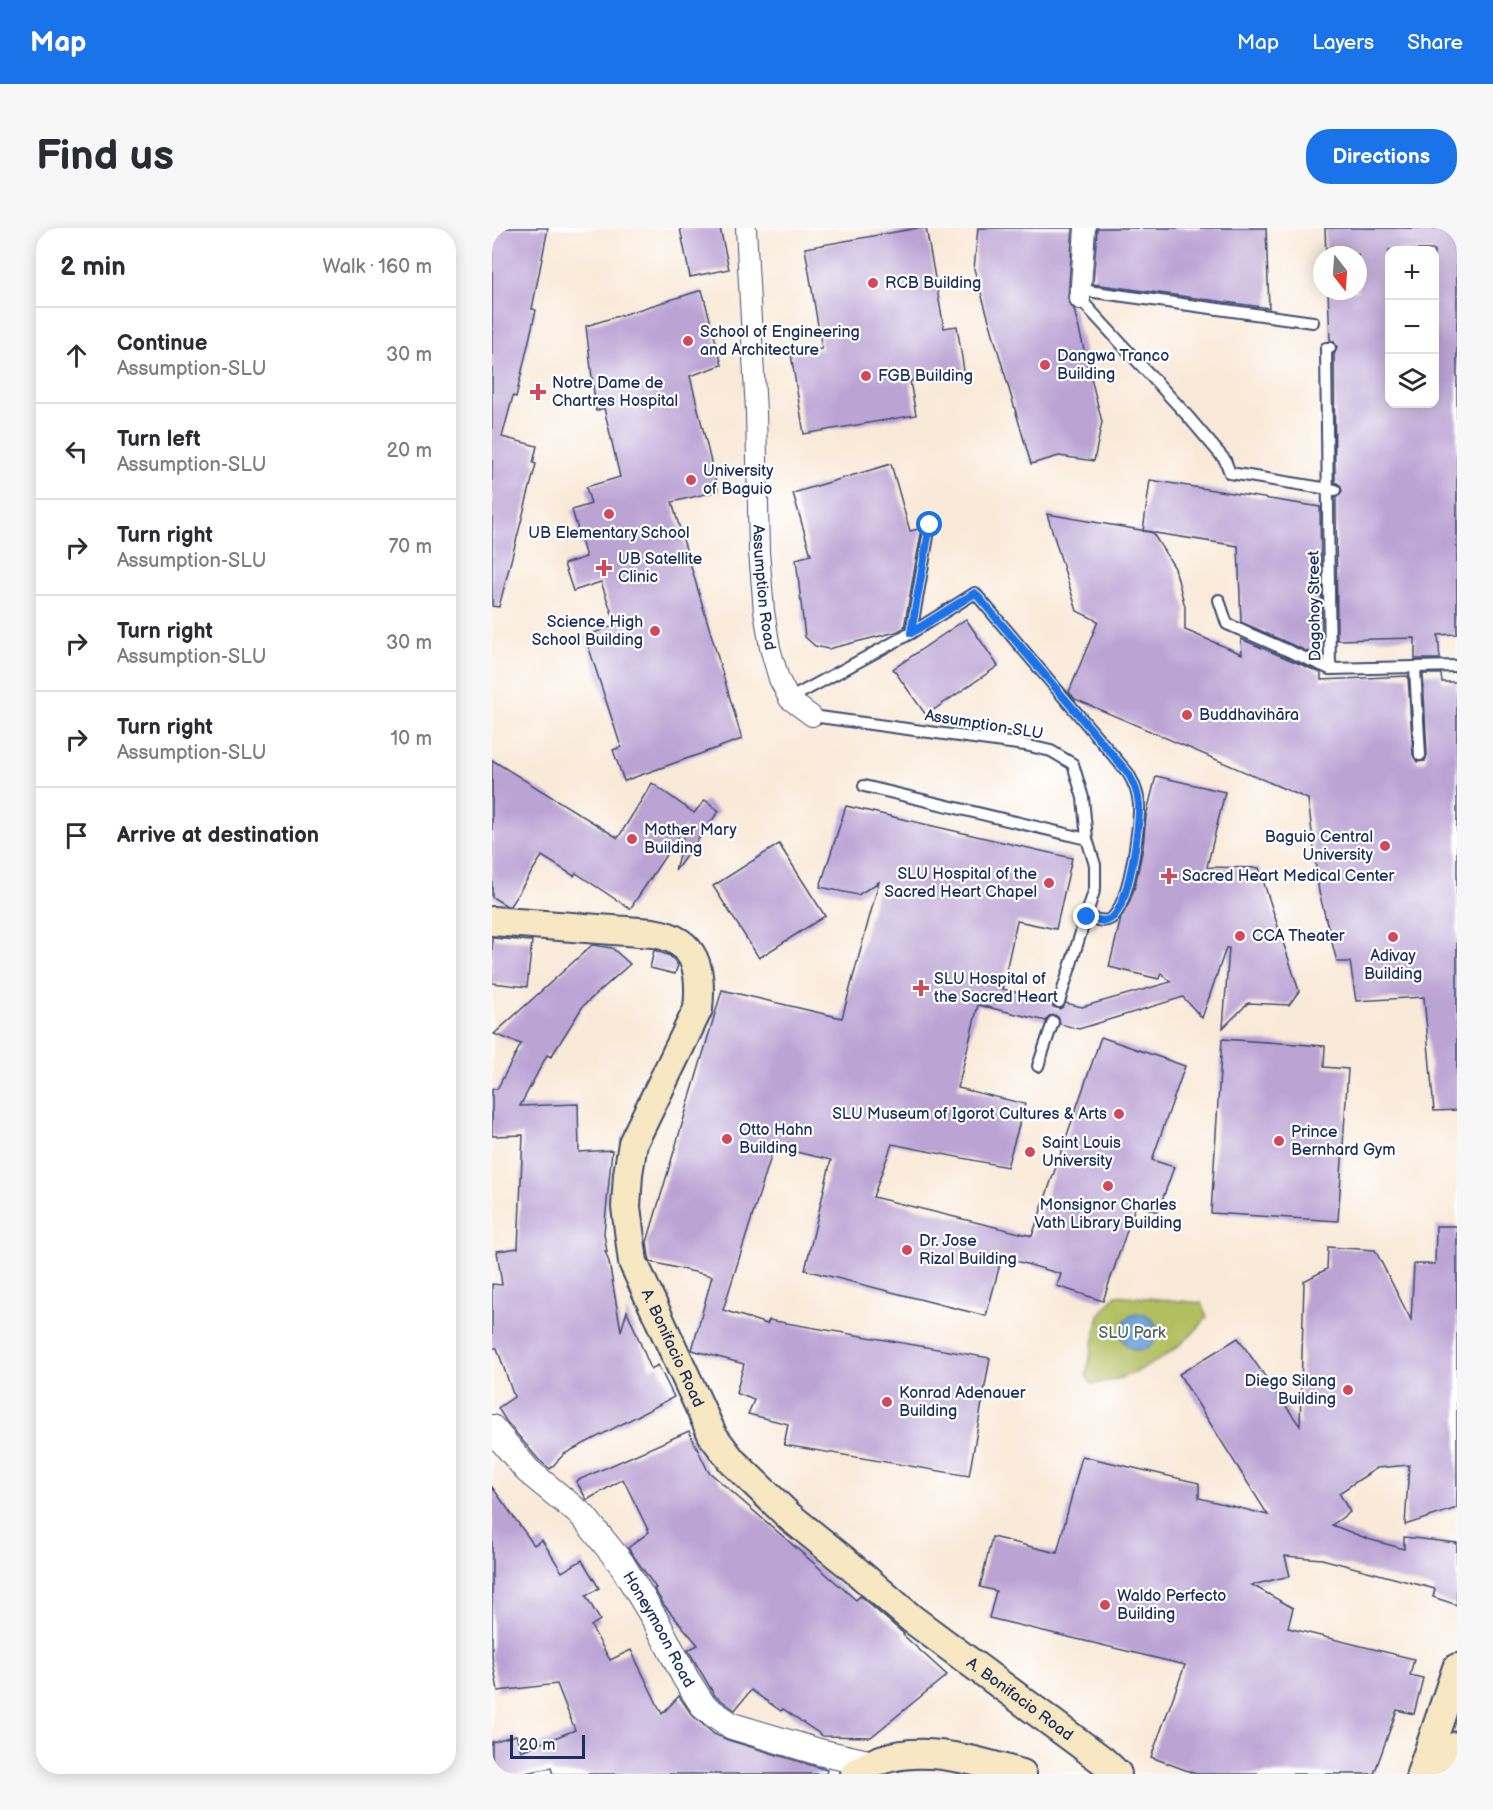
<!DOCTYPE html>
<html lang="en">
<head>
<meta charset="utf-8">
<style>
  body { margin:0; font-family:"Balsamiq Sans",sans-serif; background:#f7f7f7; color:#2b2b33 }
  .controls { position:absolute; right:18px; top:18px; display:grid; overflow:hidden; border-radius:12px; box-shadow:0 3px 15px #0003 }
  .controls button { width:54px; height:54px; display:grid; place-items:center; padding:0; border:0; border-bottom:2px solid #e1e1e2; background:#fff; color:#2b2b33; font:30px sans-serif }
  .compass { position:absolute; left:821px; top:18px; width:54px; height:54px; border-radius:50%; background:#fff; box-shadow:0 3px 15px #0003; rotate:163deg }
  .scale { position:absolute; left:18px; bottom:15px; width:75px; box-sizing:border-box; padding-left:6px; border:3px solid #1b2f5e; border-top:0; font-size:16px; line-height:21px; white-space:nowrap; color:#1b2f5e; -webkit-text-stroke:4px #fff; paint-order:stroke }
  .stop { position:absolute; width:18px; height:18px; margin:-14px; border:4px solid #1a73e8; border-radius:50%; background:#fff }
  .stop.end { background:#1a73e8; border-color:#fff; box-shadow:0 2px 6px #0008 }
  .list { margin:0; padding:0; list-style:none }
  h2 { display:flex; justify-content:space-between; align-items:center; height:78px; margin:0; padding:0 24px; font-size:26px }
  h2 small { font-size:20px; font-weight:400; color:#7c7c81 }
  .list li { display:grid; grid-template-columns:39px 1fr auto; gap:18px; align-items:center; box-sizing:border-box; height:96px; padding:0 24px; border-top:2px solid #e1e1e2 }
  .list b { display:block; font-size:22px; white-space:nowrap }
  .list p { margin:0; font-size:20px; white-space:nowrap; color:#7c7c81 }
  .list em { font-size:20px; font-style:normal; color:#7c7c81 }
  .icon { flex:none; width:33px; height:33px; fill:none; stroke:currentColor; stroke-width:2; stroke-linecap:round; stroke-linejoin:round }
  .map { position:relative; flex:none; width:965px; height:1546px; overflow:hidden; border-radius:24px }
  header { display:flex; align-items:center; gap:36px; box-sizing:border-box; height:84px; padding:0 30px; background:#1a73e8; color:#fff }
  header strong { font-size:28px }
  nav { display:flex; gap:33px; margin-inline-start:auto; font-size:21px }
  .intro { display:flex; align-items:center; justify-content:space-between; box-sizing:border-box; height:144px; padding:0 36px }
  h1 { margin:0; font-size:42px }
  .button { padding:15px 27px; border-radius:24px; background:#1a73e8; color:#fff; font-size:21px; font-weight:700 }
  main { display:flex; gap:36px; padding:0 36px }
  aside { flex:1; background:#fff; border-radius:24px; box-shadow:0 3px 15px #0003 }
  .map>svg:first-child { display:block }
  .green { fill:#b2bf61; stroke:#667760; stroke-width:1.5 }
  .water { fill:#6ca0d8; stroke:#44689b; stroke-width:1.5 }
  .building { fill:#bba3d4; fill-rule:evenodd }
  .lines { fill:none; stroke-linecap:round; stroke-linejoin:round }
  .service-casing { stroke:#3c4b70; stroke-width:14 }
  .minor-casing { stroke:#3c4b70; stroke-width:22 }
  .tertiary-casing { stroke:#3c4b70; stroke-width:28 }
  .secondary-casing { stroke:#3c4b70; stroke-width:32 }
  .service { stroke:#fff; stroke-width:10 }
  .minor { stroke:#fff; stroke-width:20 }
  .tertiary { stroke:#fff; stroke-width:26 }
  .secondary { stroke:#f7e8c3; stroke-width:28 }
  .route { stroke:#1a73e8; stroke-width:8 }
  .poi-dot { fill:#d1495b; stroke:#fff; stroke-width:2 }
  .labels { text-anchor:middle; dominant-baseline:central; stroke-width:4.5; stroke-linejoin:round; paint-order:stroke }
  .poi-label { font-size:16px; fill:#1b2f5e; stroke:#fff; text-anchor:start }
  .street-label { font-size:16px; fill:#1b2f5e; stroke:#fff }
  .park-label { font-size:16px; fill:#50615f; stroke:#fff }
</style>
</head>
<body>
<header>
<strong>Map</strong>
<nav><a>Map</a><a>Layers</a><a>Share</a></nav>
</header>
<div class="intro"><h1>Find us</h1><a class="button">Directions</a></div>
<main>
<aside>
<h2>2 min<small>Walk · 160 m</small></h2>
<ul class="list">
<li><svg class="icon" aria-label="ahead" viewBox="0 0 24 24"><path d="M12 20V5M6 11l6-6 6 6"/></svg><div><b>Continue</b><p>Assumption-SLU</p></div><em>30 m</em></li>
<li><svg class="icon" aria-label="left" viewBox="0 0 24 24"><path d="M17 20v-9H6M10 6l-5 5 5 5"/></svg><div><b>Turn left</b><p>Assumption-SLU</p></div><em>20 m</em></li>
<li><svg class="icon" aria-label="right" viewBox="0 0 24 24"><path d="M7 20v-9h11M14 6l5 5-5 5"/></svg><div><b>Turn right</b><p>Assumption-SLU</p></div><em>70 m</em></li>
<li><svg class="icon" aria-label="right" viewBox="0 0 24 24"><path d="M7 20v-9h11M14 6l5 5-5 5"/></svg><div><b>Turn right</b><p>Assumption-SLU</p></div><em>30 m</em></li>
<li><svg class="icon" aria-label="right" viewBox="0 0 24 24"><path d="M7 20v-9h11M14 6l5 5-5 5"/></svg><div><b>Turn right</b><p>Assumption-SLU</p></div><em>10 m</em></li>
<li><svg class="icon" aria-label="arrive" viewBox="0 0 24 24"><path d="M6 21V4h12l-3 4 3 4H6"/></svg><div><b>Arrive at destination</b></div></li>
</ul>
</aside>
<div class="map">
<svg width="965" height="1546" viewBox="0 0 965 1546">
  <rect width="100%" height="100%" fill="#fff"/>
  <filter id="ink" filterUnits="userSpaceOnUse"><feTurbulence type="fractalNoise" baseFrequency=".0167" numOctaves="2"/><feDisplacementMap in="SourceGraphic" scale="12" xChannelSelector="R" yChannelSelector="G"/><feConvolveMatrix kernelMatrix="1 2 1 2 8 2 1 2 1" color-interpolation-filters="sRGB"/></filter>
  <filter id="wash" filterUnits="userSpaceOnUse"><feTurbulence type="fractalNoise" baseFrequency=".008" numOctaves="4" result="noise"/><feDisplacementMap in="SourceGraphic" scale="24" xChannelSelector="R" yChannelSelector="G"/><feGaussianBlur stdDeviation="1.35" result="paint"/><feColorMatrix in="noise" values="0 0 0 0 0 0 0 0 0 0 0 0 0 0 0 0 0 1.4 0 .05"/><feComposite in="paint" operator="in"/></filter>
  <g filter="url(#wash)">
    <rect width="100%" height="100%" fill="#f9e9d8"/>
    <path class="green" d="M 624,1067 L 709,1075 L 715,1089 C 690,1122 642,1152 600,1156 L 594,1148 L 607,1087 Z"/>
    <circle class="water" cx="647" cy="1104" r="18"/>
    <g id="blocks">
      <g class="building">
        <path d="M 0,0 L 56,0 L 40,81 L 44,82 L 24,169 L 21,168 L 10,209 L 45,218 L 41,235 L 44,236 L 7,379 L 0,378 Z"/>
        <path d="M 188,0 L 228,0 L 237,41 L 198,49 Z"/>
        <path d="M 426,0 L 434,0 L 452,100 L 465,98 L 472,143 L 418,153 L 424,187 L 312,206 L 299,126 L 330,121 L 313,20 Z"/>
        <path d="M 486,0 L 581,0 L 576,71 L 578,77 L 582,81 L 610,194 L 602,233 L 567,228 L 539,236 L 482,41 Z"/>
        <path d="M 605,0 L 774,0 L 777,80 L 601,56 Z"/>
        <path d="M 833,0 L 965,0 L 965,406 L 946,407 L 948,431 L 923,431 L 923,410 L 845,412 L 844,269 L 848,267 L 850,263 L 848,257 L 843,254 L 842,127 L 845,119 L 842,114 L 838,112 L 836,63 L 866,63 L 866,27 L 834,27 ZM 897,22 L 942,22 L 942,176 L 897,176 Z"/>
        <path d="M 210,62 L 230,137 L 198,148 L 226,263 L 180,274 L 250,511 L 132,553 L 121,522 L 129,519 L 93,408 L 124,397 L 109,354 L 81,363 L 72,336 L 94,329 L 80,282 L 99,276 L 94,259 L 128,249 L 112,180 L 104,183 L 94,98 Z"/>
        <path d="M 399,236 L 418,303 L 430,300 L 412,400 L 404,404 L 336,421 L 323,418 L 313,409 L 304,331 L 319,327 L 301,265 Z"/>
        <path d="M 658,252 L 828,279 L 830,413 L 828,413 L 828,429 L 749,394 L 746,318 L 651,303 Z"/>
        <path d="M 555,286 L 660,304 L 683,340 L 693,379 L 693,402 L 750,426 L 749,411 L 829,445 L 829,452 L 916,448 L 921,527 L 925,534 L 933,533 L 935,527 L 931,446 L 949,446 L 950,454 L 965,454 L 965,882 L 942,883 L 932,769 L 864,773 L 858,734 L 845,734 L 827,664 L 816,571 L 583,471 L 577,464 L 606,393 L 585,383 Z"/>
        <path d="M 474,391 L 506,438 L 434,487 L 401,441 Z"/>
        <path d="M 0,532 L 126,610 L 160,555 L 202,585 L 213,572 L 227,583 L 183,643 L 194,597 L 138,681 L 84,645 L 82,648 L 50,628 L 18,678 L 15,678 L 0,669 Z"/>
        <path d="M 664,548 L 733,564 L 715,639 L 767,640 L 807,763 L 797,777 L 756,775 L 731,800 L 737,720 L 734,720 L 710,790 L 691,769 L 587,801 L 568,796 L 567,790 L 563,787 L 557,788 L 554,793 L 486,777 L 466,860 L 533,876 L 515,939 L 400,916 L 381,969 L 540,1008 L 609,809 L 693,838 L 660,932 L 682,939 L 666,984 L 644,976 L 611,1073 L 565,1058 L 569,1046 L 510,1029 L 494,1088 L 313,1042 L 339,932 L 282,919 L 231,1082 L 275,1096 L 277,1092 L 498,1130 L 477,1248 L 292,1217 L 296,1196 L 256,1186 L 262,1172 L 244,1165 L 252,1136 L 200,1122 L 220,1048 L 159,1034 L 157,1029 L 155,1014 L 230,762 L 350,790 L 387,654 L 366,667 L 328,659 L 354,578 L 580,630 L 564,701 L 525,693 L 510,761 L 560,772 L 561,779 L 568,781 L 574,775 L 590,779 L 679,754 L 669,745 L 667,751 L 617,739 L 629,690 L 637,675 L 643,658 L 651,620 L 654,588 Z"/>
        <path d="M 287,616 L 333,688 L 267,730 L 221,658 Z"/>
        <path d="M 0,710 L 40,713 L 35,759 L 0,755 Z"/>
        <path d="M 100,717 L 120,720 L 138,736 L 91,778 L 59,829 L 55,827 L 28,878 L 86,876 L 87,924 L 120,922 L 112,1005 L 115,1024 L 113,1023 L 117,1034 L 129,1103 L 135,1083 L 159,1141 L 166,1137 L 182,1169 L 72,1226 L 58,1241 L 47,1232 L 14,1193 L 6,1180 L 22,1169 L 5,1120 L 0,1120 L 0,1056 L 10,1057 L 5,1023 L 26,1020 L 31,907 L 0,908 L 0,861 L 5,861 L 29,816 L 2,806 Z"/>
        <path d="M 162,722 L 178,728 L 183,733 L 186,737 L 183,746 L 158,740 Z"/>
        <path d="M 730,811 L 833,818 L 832,839 L 856,841 L 846,993 L 719,985 Z"/>
        <path d="M 944,998 L 965,998 L 965,1280 L 913,1297 L 917,1237 L 885,1240 L 847,1265 L 858,1284 L 840,1297 L 876,1311 L 912,1321 L 912,1309 L 965,1315 L 965,1377 L 941,1369 L 943,1361 L 830,1331 L 793,1328 L 798,1348 L 760,1357 L 801,1380 L 796,1400 L 922,1431 L 918,1447 L 931,1450 L 922,1486 L 905,1482 L 882,1546 L 704,1546 L 659,1529 L 693,1437 L 497,1390 L 504,1363 L 488,1359 L 500,1309 L 565,1325 L 590,1228 L 707,1255 L 707,1270 L 776,1287 L 687,1146 L 746,1110 L 808,1198 L 812,1053 L 835,1041 L 836,1019 L 883,1022 L 919,1092 L 922,1036 L 943,1036 Z"/>
        <path d="M 197,1203 L 216,1243 L 364,1372 L 368,1368 L 412,1406 L 411,1407 L 455,1447 L 379,1509 L 331,1508 L 291,1481 L 289,1483 L 259,1462 L 243,1482 L 223,1468 L 196,1422 L 206,1417 L 172,1377 L 162,1361 L 164,1360 L 136,1320 L 157,1304 L 131,1251 L 95,1272 L 84,1253 Z"/>
        <path d="M 0,1259 L 42,1317 L 50,1312 L 70,1344 L 90,1332 L 107,1360 L 94,1368 L 108,1392 L 99,1398 L 118,1432 L 139,1422 L 170,1486 L 187,1468 L 200,1487 L 222,1506 L 236,1512 L 335,1542 L 334,1546 L 61,1546 L 59,1540 L 28,1546 L 0,1546 L 0,1514 L 24,1507 L 29,1523 L 83,1502 L 65,1456 L 6,1463 L 0,1429 Z"/>
      </g>
    </g>
  </g>
  <g filter="url(#ink)">
    <use href="#blocks" fill-opacity="0" stroke="#3c4b70" stroke-width="1.5"/>
    <g class="lines">
      <g class="service-casing">
        <g id="service">
          <path d="M 588,62 L 821,94"/>
          <path d="M 588,71 L 693,185 L 733,232 L 738,245 L 843,262"/>
          <path d="M 838,120 L 834,120 L 838,441"/>
          <path d="M 727,372 L 735,396 L 838,441 L 965,438"/>
          <path d="M 419,405 L 438,297"/>
          <path d="M 923,440 L 928,527"/>
          <path d="M 297,471 L 419,405 L 483,365 L 636,545 C 642,555 646,564 647,576 C 648,596 637,682 618,691 C 611,695 602,691 595,689"/>
          <path d="M 320,488 L 533,517 L 559,523 L 581,536 L 591,570 L 595,611 L 603,637 L 603,660 L 567,774"/>
          <path d="M 372,558 L 595,611"/>
          <path d="M 546,838 L 561,794"/>
        </g>
      </g>
      <g class="minor-casing">
        <g id="minor">
          <path id="s1" d="M 254,0 L 264,184 L 267,324 L 272,383 L 278,420 L 287,451 L 297,471 L 320,488"/>
          <path d="M 588,71 L 593,0"/>
        </g>
      </g>
      <g class="tertiary-casing">
        <g id="tertiary">
          <path id="s2" d="M 0,1200 L 36,1243 L 91,1288 L 129,1335 L 165,1395 L 194,1451 L 212,1479 L 240,1498 L 327,1524 L 376,1535"/>
        </g>
      </g>
      <g class="secondary-casing">
        <g id="secondary">
          <path id="s3" d="M 0,693 L 161,705 C 205,712 210,742 206,781 L 141,915 L 136,946 L 134,979 L 141,1034 L 221,1208 L 240,1233 L 298,1289 L 354,1334 L 420,1391 L 610,1532 L 625,1546"/>
          <path d="M 363,1546 C 411,1509 477,1531 530,1546"/>
          <path d="M 929,1546 L 965,1440"/>
          <path d="M 956,1546 L 965,1518"/>
        </g>
      </g>
      <use href="#service" class="service"/>
      <use href="#minor" class="minor"/>
      <use href="#tertiary" class="tertiary"/>
      <use href="#secondary" class="secondary"/>
    </g>
  </g>
  <g class="lines" filter="url(#ink)">
    <path class="route" d="M 438,297 L 419,405 L 483,365 L 636,545 C 642,555 646,564 647,576 C 648,597 637,682 618,691 C 611,695 602,691 595,689"/>
  </g>
  <g class="poi-dot">
    <circle cx="381" cy="55" r="6"/>
    <circle cx="196" cy="113" r="6"/>
    <circle cx="553" cy="137" r="6"/>
    <circle cx="374" cy="148" r="6"/>
    <path d="M43 155h6v6h6v6h-6v6h-6v-6h-6v-6h6z"/>
    <circle cx="199" cy="252" r="6"/>
    <circle cx="117" cy="286" r="6"/>
    <path d="M109 331h6v6h6v6h-6v6h-6v-6h-6v-6h6z"/>
    <circle cx="163" cy="403" r="6"/>
    <circle cx="695" cy="487" r="6"/>
    <circle cx="140" cy="611" r="6"/>
    <circle cx="893" cy="618" r="6"/>
    <path d="M674 639h6v6h6v6h-6v6h-6v-6h-6v-6h6z"/>
    <circle cx="557" cy="655" r="6"/>
    <circle cx="748" cy="708" r="6"/>
    <circle cx="901" cy="709" r="6"/>
    <path d="M426 751h6v6h6v6h-6v6h-6v-6h-6v-6h6z"/>
    <circle cx="627" cy="886" r="6"/>
    <circle cx="235" cy="911" r="6"/>
    <circle cx="787" cy="913" r="6"/>
    <circle cx="538" cy="924" r="6"/>
    <circle cx="616" cy="958" r="6"/>
    <circle cx="415" cy="1022" r="6"/>
    <circle cx="856" cy="1162" r="6"/>
    <circle cx="395" cy="1174" r="6"/>
    <circle cx="613" cy="1377" r="6"/>
  </g>
  <g class="labels">
    <g class="poi-label">
      <text x="393" y="55">RCB Building</text>
      <text x="208" y="104">School of Engineering<tspan x="208" dy="18">and Architecture</tspan></text>
      <text x="565" y="128">Dangwa Tranco<tspan x="565" dy="18">Building</tspan></text>
      <text x="386" y="148">FGB Building</text>
      <text x="60" y="155">Notre Dame de<tspan x="60" dy="18">Chartres Hospital</tspan></text>
      <text x="211" y="243">University<tspan x="211" dy="18">of Baguio</tspan></text>
      <text x="117" y="305" text-anchor="middle">UB Elementary School</text>
      <text x="126" y="331">UB Satellite<tspan x="126" dy="18">Clinic</tspan></text>
      <text x="151" y="394" text-anchor="end">Science High<tspan x="151" dy="18">School Building</tspan></text>
      <text x="707" y="487">Buddhavihāra</text>
      <text x="152" y="602">Mother Mary<tspan x="152" dy="18">Building</tspan></text>
      <text x="881" y="609" text-anchor="end">Baguio Central<tspan x="881" dy="18">University</tspan></text>
      <text x="545" y="646" text-anchor="end">SLU Hospital of the<tspan x="545" dy="18">Sacred Heart Chapel</tspan></text>
      <text x="690" y="648">Sacred Heart Medical Center</text>
      <text x="760" y="708">CCA Theater</text>
      <text x="901" y="728" text-anchor="middle">Adivay<tspan x="901" dy="18">Building</tspan></text>
      <text x="442" y="751">SLU Hospital of<tspan x="442" dy="18">the Sacred Heart</tspan></text>
      <text x="615" y="886" text-anchor="end">SLU Museum of Igorot Cultures &amp; Arts</text>
      <text x="247" y="902">Otto Hahn<tspan x="247" dy="18">Building</tspan></text>
      <text x="799" y="904">Prince<tspan x="799" dy="18">Bernhard Gym</tspan></text>
      <text x="550" y="915">Saint Louis<tspan x="550" dy="18">University</tspan></text>
      <text x="616" y="977" text-anchor="middle">Monsignor Charles<tspan x="616" dy="18">Vath Library Building</tspan></text>
      <text x="427" y="1013">Dr. Jose<tspan x="427" dy="18">Rizal Building</tspan></text>
      <text x="844" y="1153" text-anchor="end">Diego Silang<tspan x="844" dy="18">Building</tspan></text>
      <text x="407" y="1165">Konrad Adenauer<tspan x="407" dy="18">Building</tspan></text>
      <text x="625" y="1368">Waldo Perfecto<tspan x="625" dy="18">Building</tspan></text>
    </g>
    <g class="street-label">
      <text stroke="none"><textPath href="#s1" startOffset="360">Assumption Road</textPath></text>
      <text transform="translate(823 378) rotate(-91)">Dagohoy Street</text>
      <text transform="translate(492 497) rotate(9)">Assumption-SLU</text>
      <text stroke="none"><textPath href="#s3" startOffset="626">A. Bonifacio Road</textPath></text>
      <text stroke="none"><textPath href="#s2" startOffset="264">Honeymoon Road</textPath></text>
      <text stroke="none"><textPath href="#s3" startOffset="1128">A. Bonifacio Road</textPath></text>
    </g>
    <g class="park-label">
      <text x="640" y="1105">SLU Park</text>
    </g>
  </g>
</svg>
<div class="controls">
<button>+</button>
<button>−</button>
<button><svg class="icon" aria-label="layers" viewBox="0 0 24 24"><path d="M12 4l9 5-9 5-9-5zM3 14l9 5 9-5"/></svg></button>
</div>
<svg class="compass" viewBox="-18 -18 36 36"><path d="M0-13l5 13h-10z" fill="#e53935"/><path d="M0 13l5-13h-10z" fill="#7c7c81"/></svg>
<div class="scale">20 m</div>
<div class="stop" style="left:438px;top:297px"></div>
<div class="stop end" style="left:595px;top:689px"></div>
</div>
</main>
</body>
</html>
